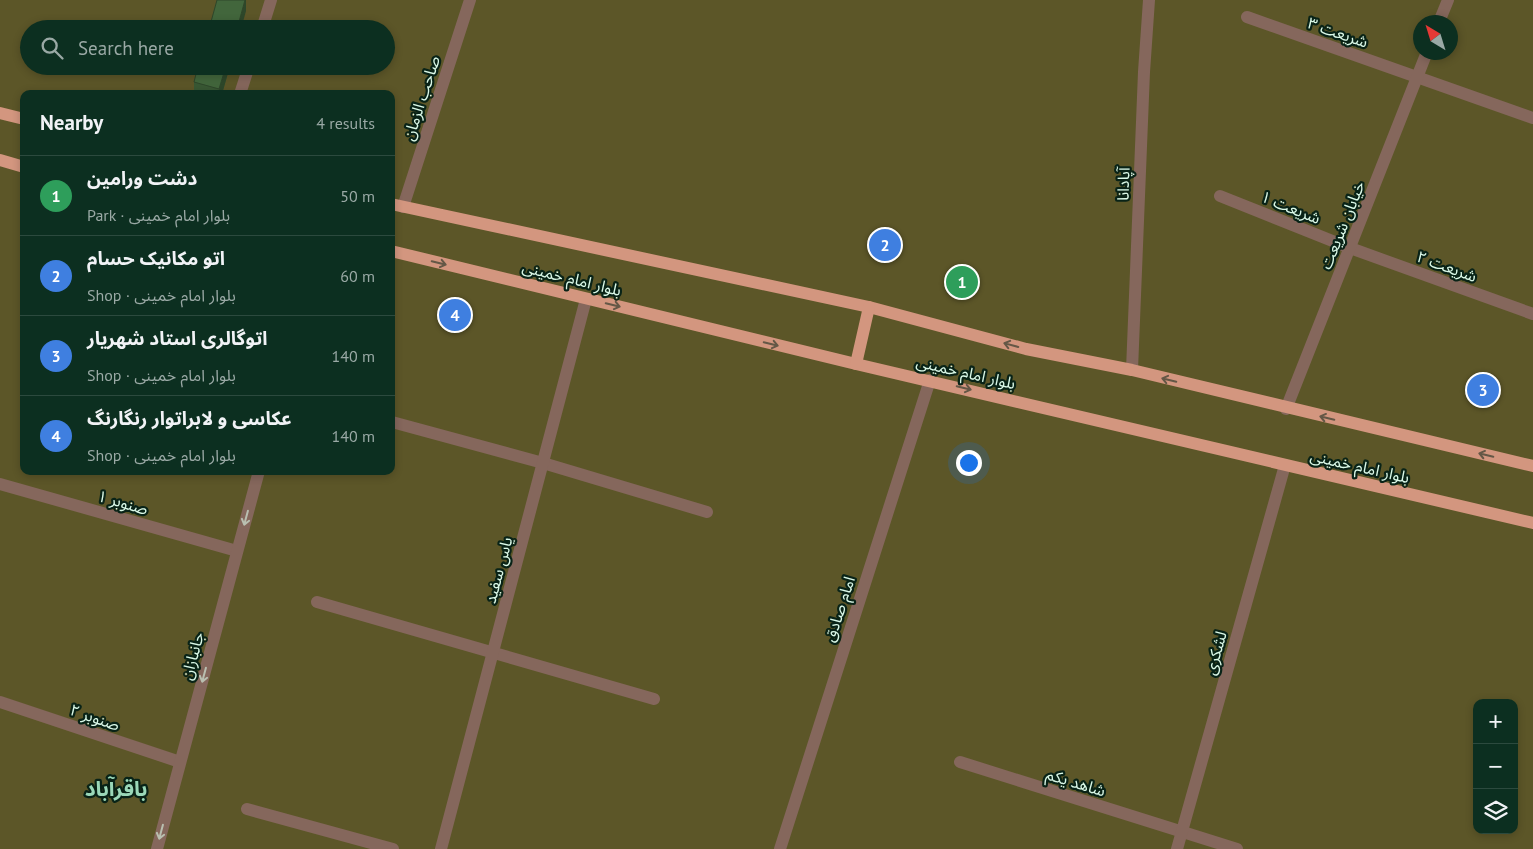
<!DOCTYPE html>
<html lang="en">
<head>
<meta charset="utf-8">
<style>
  body { margin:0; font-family:"PT Sans","Noto Sans Arabic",sans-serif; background:#153729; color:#f1f3f6 }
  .controls { position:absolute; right:15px; bottom:15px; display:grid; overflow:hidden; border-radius:10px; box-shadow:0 2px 8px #0003 }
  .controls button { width:45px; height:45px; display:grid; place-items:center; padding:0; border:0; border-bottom:1px solid #2c4a3e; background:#0c2f20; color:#f1f3f6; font:25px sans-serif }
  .compass { position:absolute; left:1413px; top:15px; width:45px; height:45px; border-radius:50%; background:#0c2f20; box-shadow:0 2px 8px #0003; rotate:322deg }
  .you { position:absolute; left:968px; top:462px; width:18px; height:18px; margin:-12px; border:4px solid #fff; border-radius:50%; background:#1a73e8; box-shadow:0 0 0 8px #1a73e833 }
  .badge { display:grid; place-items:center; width:32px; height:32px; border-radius:50%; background:#8c9099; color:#fff; font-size:16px; font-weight:700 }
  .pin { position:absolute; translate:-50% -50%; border:2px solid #fff; box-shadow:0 1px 5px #0006 }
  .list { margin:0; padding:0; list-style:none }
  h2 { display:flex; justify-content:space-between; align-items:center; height:65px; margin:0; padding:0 20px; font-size:21px }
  h2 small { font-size:16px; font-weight:400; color:#9aa9a5 }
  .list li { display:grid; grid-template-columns:32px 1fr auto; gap:15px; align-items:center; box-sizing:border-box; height:80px; padding:0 20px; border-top:1px solid #2c4a3e }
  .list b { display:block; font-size:19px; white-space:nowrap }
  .list p { margin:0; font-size:16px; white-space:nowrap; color:#9aa9a5 }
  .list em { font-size:16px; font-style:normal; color:#9aa9a5 }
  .icon { flex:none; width:28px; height:28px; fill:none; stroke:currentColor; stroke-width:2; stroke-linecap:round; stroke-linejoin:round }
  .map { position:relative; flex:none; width:1533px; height:849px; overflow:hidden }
  .search { position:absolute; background:#0c2f20; box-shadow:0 2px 8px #0003; left:20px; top:20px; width:375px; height:55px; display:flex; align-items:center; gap:12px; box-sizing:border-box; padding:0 18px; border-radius:28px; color:#9aa9a5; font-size:19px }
  .panel { position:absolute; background:#0c2f20; box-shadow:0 2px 8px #0003; left:20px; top:90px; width:375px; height:385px; border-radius:10px }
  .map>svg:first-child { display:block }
  .green { fill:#5c5628; fill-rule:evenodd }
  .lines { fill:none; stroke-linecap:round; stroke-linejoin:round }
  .minor { stroke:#85675c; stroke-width:12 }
  .major { stroke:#d3967f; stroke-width:12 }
  .wall { fill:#395834 }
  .shaded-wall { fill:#2e472a }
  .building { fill:#42663c; stroke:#2e472a }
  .oneway { stroke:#645746 }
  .oneway2 { stroke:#b9bfb0 }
  .labels { text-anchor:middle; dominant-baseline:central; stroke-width:4.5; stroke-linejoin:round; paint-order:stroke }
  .street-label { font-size:16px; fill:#dbf9e8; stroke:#092317 }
  .district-label { font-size:21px; font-weight:bold; fill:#9ad8b8; stroke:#092317 }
</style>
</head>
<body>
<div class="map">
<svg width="1533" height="849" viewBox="0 0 1533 849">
  <rect width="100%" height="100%" fill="#103f2b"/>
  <path class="green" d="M 0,0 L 1533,0 L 1533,849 L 0,849 ZM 1420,22 L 1450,22 L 1450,52 L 1420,52 ZM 29,29 L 386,29 L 386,66 L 29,66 ZM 24,94 L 391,94 L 391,471 L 24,471 ZM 1477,703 L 1514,703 L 1514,830 L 1477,830 Z"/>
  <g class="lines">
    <g class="minor">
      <path d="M 1247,17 L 1533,118"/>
      <path d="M 1439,22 L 1448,0"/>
      <path d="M 262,29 L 271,0"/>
      <path d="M 240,94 L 249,66"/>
      <path d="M 1220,196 L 1350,248 L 1533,314"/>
      <path d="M 403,207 L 470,0"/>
      <path d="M 1132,370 L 1144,72 L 1149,0"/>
      <path d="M 1286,409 L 1427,52"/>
      <path d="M 392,422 L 543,463 L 707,512"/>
      <path d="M 0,484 L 237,551"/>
      <path d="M 317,602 L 654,699"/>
      <path d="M 0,702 L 180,762"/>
      <path d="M 960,762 L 1237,849"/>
      <path d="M 247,809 L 393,849"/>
      <path d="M 157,849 L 259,471"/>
      <path d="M 441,849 L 586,299"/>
      <path d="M 780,849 L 930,380"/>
      <path d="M 1177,849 L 1285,465"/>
    </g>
    <g class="major">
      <path d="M 0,113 L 24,119"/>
      <path d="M 0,160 L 24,167"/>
      <path d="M 391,204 L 869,307 L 1026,349 L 1132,370 L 1533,466"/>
      <path d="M 391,251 L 856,364 L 1533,523"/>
      <path d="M 856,364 L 869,307"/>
    </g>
  </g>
  <path class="wall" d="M 230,66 L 222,94 L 194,94 L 194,82 Z"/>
  <g class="shaded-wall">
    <path d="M 245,0 L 246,0 L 246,11 L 241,29 L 237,29 Z"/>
    <path d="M 226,66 L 230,66 L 222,94 L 219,94 L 219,89 Z"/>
  </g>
  <g class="building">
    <path d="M 217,0 L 245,0 L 237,29 L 209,29 Z"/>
    <path d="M 198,66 L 226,66 L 219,89 L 194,82 Z"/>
  </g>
  <defs><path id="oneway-shaft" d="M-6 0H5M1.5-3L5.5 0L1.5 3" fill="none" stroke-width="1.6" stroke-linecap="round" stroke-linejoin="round" transform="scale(1.25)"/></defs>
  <g class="oneway">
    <use href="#oneway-shaft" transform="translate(439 263) rotate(14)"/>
    <use href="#oneway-shaft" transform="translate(613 305) rotate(14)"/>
    <use href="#oneway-shaft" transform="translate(771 344) rotate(14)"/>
    <use href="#oneway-shaft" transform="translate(1011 345) rotate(-165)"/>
    <use href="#oneway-shaft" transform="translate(1169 380) rotate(-166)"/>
    <use href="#oneway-shaft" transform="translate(964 388) rotate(14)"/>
    <use href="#oneway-shaft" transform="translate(1327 418) rotate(-167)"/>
    <use href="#oneway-shaft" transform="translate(1486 455) rotate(-167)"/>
  </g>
  <g class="oneway2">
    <use href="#oneway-shaft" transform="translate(246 518) rotate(105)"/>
    <use href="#oneway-shaft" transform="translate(204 675) rotate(105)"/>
    <use href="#oneway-shaft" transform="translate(161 832) rotate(105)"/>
  </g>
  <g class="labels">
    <g class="street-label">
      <text transform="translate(1338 32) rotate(19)">شریعت ۳</text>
      <text transform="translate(421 98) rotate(-72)">صاحب الزمان</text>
      <text transform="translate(1123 184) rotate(-88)">آپادانا</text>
      <text transform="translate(1291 207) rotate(22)">شریعت ۱</text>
      <text transform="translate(1342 225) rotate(-68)">خیابان شریعت</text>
      <text transform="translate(1447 266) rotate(20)">شریعت ۲</text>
      <text transform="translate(572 278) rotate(14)">بلوار امام خمینی</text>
      <text transform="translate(966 372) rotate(13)">بلوار امام خمینی</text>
      <text transform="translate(1360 466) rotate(13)">بلوار امام خمینی</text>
      <text transform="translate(123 502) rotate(16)">صنوبر ۱</text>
      <text transform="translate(498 570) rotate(-75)">یاس سفید</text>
      <text transform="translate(839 609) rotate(-72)">امام صادق</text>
      <text transform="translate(1215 653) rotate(-74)">لشکری</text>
      <text transform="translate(192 656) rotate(-75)">جانبازان</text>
      <text transform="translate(95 717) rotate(19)">صنوبر ۲</text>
      <text transform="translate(1076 782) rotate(17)">شاهد یکم</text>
    </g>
    <g class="district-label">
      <text x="116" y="788">باقرآباد</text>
    </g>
  </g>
</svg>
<div class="controls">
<button>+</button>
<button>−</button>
<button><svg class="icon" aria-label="layers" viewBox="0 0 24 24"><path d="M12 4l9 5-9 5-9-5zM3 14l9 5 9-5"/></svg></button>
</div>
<svg class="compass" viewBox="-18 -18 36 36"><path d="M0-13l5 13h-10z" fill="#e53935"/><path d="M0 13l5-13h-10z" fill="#9aa9a5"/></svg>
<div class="you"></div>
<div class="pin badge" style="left:962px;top:282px;background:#2e9e5b">1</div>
<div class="pin badge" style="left:885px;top:245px;background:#3f7fe0">2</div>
<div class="pin badge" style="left:1483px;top:390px;background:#3f7fe0">3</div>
<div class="pin badge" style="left:455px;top:315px;background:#3f7fe0">4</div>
<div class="search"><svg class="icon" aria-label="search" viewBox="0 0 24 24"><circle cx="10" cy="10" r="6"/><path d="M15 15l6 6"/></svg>Search here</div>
<section class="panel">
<h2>Nearby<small>4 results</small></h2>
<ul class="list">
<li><span class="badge" style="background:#2e9e5b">1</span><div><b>دشت ورامین</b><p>Park · بلوار امام خمینی</p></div><em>50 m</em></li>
<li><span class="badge" style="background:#3f7fe0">2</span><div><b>اتو مکانیک حسام</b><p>Shop · بلوار امام خمینی</p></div><em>60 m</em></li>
<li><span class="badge" style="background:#3f7fe0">3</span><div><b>اتوگالری استاد شهریار</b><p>Shop · بلوار امام خمینی</p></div><em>140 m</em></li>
<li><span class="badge" style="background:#3f7fe0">4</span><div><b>عکاسی و لابراتوار رنگارنگ</b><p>Shop · بلوار امام خمینی</p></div><em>140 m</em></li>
</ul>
</section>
</div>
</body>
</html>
